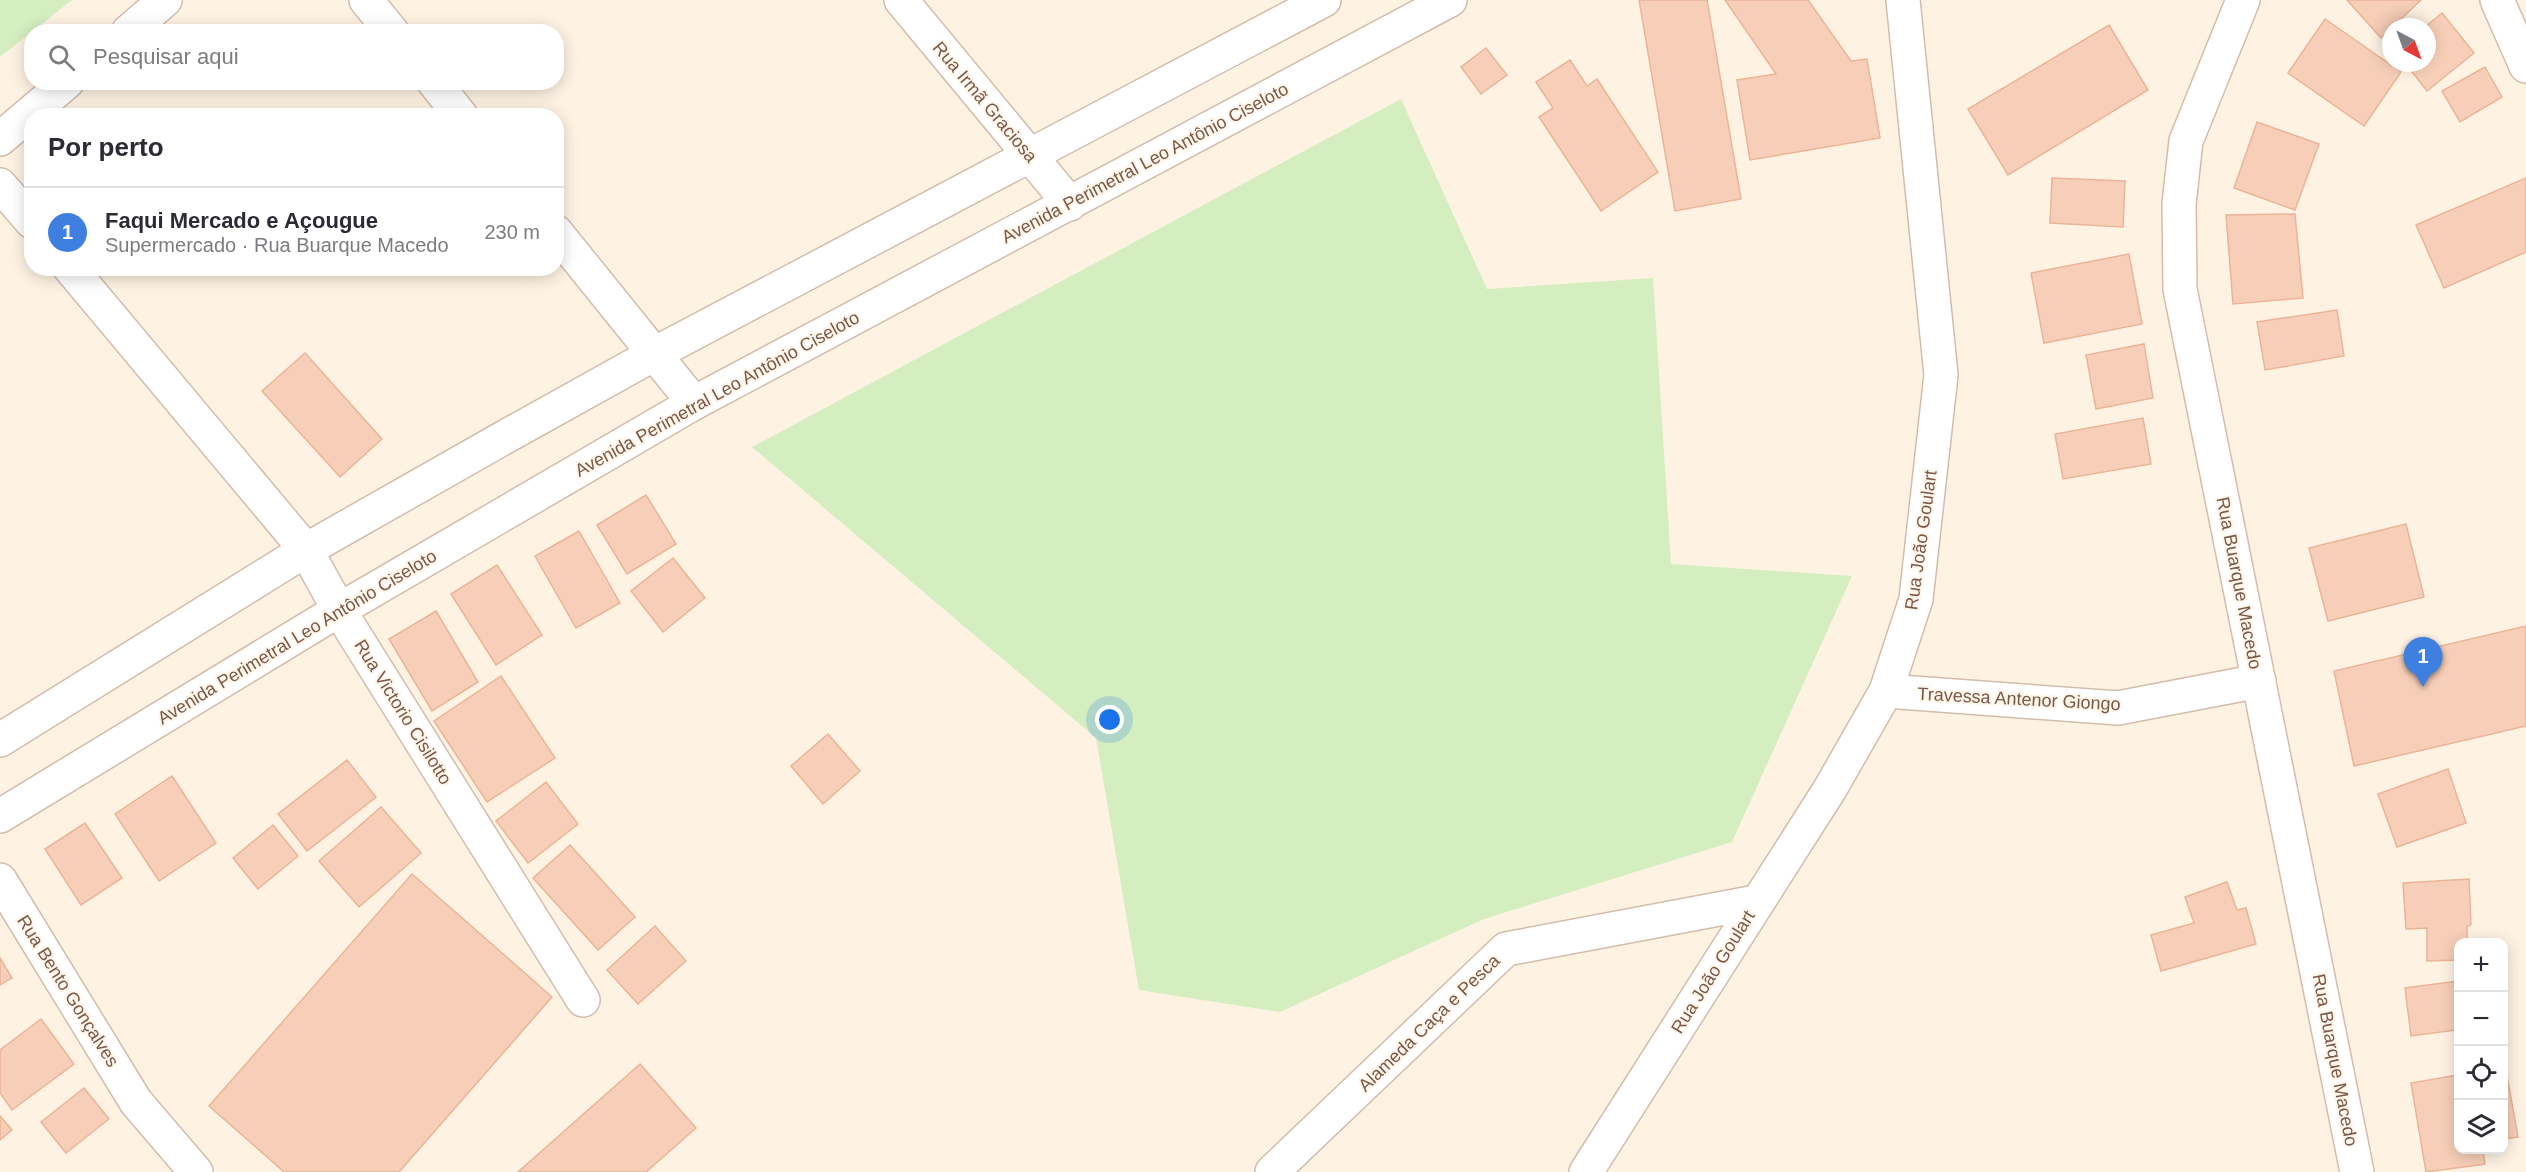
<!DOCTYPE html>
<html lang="pt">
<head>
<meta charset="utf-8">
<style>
  body { margin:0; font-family:Helvetica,sans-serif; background:#f7f7f7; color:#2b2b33 }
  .controls { position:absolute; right:18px; bottom:18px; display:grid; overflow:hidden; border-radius:12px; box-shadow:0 3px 15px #0003 }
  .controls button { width:54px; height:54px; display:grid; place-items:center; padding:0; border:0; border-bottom:2px solid #e1e1e2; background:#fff; color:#2b2b33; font:30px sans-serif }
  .compass { position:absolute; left:2382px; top:18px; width:54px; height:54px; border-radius:50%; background:#fff; box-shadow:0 3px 15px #0003; rotate:139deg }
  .you { position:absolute; left:1110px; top:720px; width:21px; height:21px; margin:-15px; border:4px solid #fff; border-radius:50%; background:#1a73e8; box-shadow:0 0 0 9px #1a73e833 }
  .badge { display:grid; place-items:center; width:39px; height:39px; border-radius:50%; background:#2563eb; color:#fff; font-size:20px; font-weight:700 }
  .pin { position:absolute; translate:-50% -50px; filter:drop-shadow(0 2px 3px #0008) }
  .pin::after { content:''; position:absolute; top:32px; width:21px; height:18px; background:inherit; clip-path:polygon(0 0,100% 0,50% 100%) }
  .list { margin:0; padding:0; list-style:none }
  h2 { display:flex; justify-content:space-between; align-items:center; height:78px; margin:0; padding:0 24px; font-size:26px }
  h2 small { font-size:20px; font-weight:400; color:#7c7c81 }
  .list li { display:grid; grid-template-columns:39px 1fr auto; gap:18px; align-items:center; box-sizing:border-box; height:90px; padding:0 24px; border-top:2px solid #e1e1e2 }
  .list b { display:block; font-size:22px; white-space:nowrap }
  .list p { margin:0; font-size:20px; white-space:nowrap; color:#7c7c81 }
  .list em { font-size:20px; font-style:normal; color:#7c7c81 }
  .icon { flex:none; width:33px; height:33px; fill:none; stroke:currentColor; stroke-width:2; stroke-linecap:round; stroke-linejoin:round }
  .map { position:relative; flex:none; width:2526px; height:1172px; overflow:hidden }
  .search { position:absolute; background:#fff; box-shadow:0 3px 15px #0003; left:24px; top:24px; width:540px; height:66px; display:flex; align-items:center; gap:15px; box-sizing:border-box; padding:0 21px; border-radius:24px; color:#7c7c81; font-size:22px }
  .panel { position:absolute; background:#fff; box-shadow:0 3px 15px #0003; left:24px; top:108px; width:540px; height:168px; border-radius:24px }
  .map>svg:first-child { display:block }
  .green { fill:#d4eec0 }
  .building { fill:#f7cfb8; stroke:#ebb497; stroke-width:1.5 }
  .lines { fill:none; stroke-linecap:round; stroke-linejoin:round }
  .minor-casing { stroke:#d4bcab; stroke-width:36 }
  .tertiary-casing { stroke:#d4bcab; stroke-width:36 }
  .secondary-casing { stroke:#d7bba8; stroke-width:36 }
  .minor { stroke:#fff; stroke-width:33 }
  .tertiary { stroke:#fff; stroke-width:33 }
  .secondary { stroke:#fff; stroke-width:33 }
  .labels { text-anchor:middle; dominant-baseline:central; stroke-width:4.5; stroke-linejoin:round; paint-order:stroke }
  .street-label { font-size:18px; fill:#7a5746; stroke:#fff7ec }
</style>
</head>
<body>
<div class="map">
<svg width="2526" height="1172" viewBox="0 0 2526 1172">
  <rect width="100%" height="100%" fill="#fef3e3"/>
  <g class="green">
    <path d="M 0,0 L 72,0 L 0,57 Z"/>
    <path d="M 1401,99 L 1487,289 L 1653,278 L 1671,564 L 1852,576 L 1732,842 L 1484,919 L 1280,1012 L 1139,990 L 1096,738 L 752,447 Z"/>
  </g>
  <g class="building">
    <path d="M 1639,0 L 1707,0 L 1741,199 L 1675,211 Z"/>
    <path d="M 1725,0 L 1808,0 L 1851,61 L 1867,59 L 1880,138 L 1750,160 L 1737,80 L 1776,74 Z"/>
    <path d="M 2347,0 L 2421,0 L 2381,38 Z"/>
    <path d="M 2442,13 L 2474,53 L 2427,91 L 2405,63 L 2427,63 L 2425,27 Z"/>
    <path d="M 2325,19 L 2401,72 L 2364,126 L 2288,73 Z"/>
    <path d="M 2109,25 L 2148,90 L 2008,175 L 1968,109 Z"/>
    <path d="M 1486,48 L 1507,75 L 1481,94 L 1461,67 Z"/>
    <path d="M 1570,60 L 1587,86 L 1597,79 L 1658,172 L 1601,211 L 1539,117 L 1553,108 L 1536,82 Z"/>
    <path d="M 2485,67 L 2502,97 L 2460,122 L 2442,91 Z"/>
    <path d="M 2257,122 L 2319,144 L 2295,210 L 2234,188 Z"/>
    <path d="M 2052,178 L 2125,181 L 2123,227 L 2050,223 Z"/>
    <path d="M 2526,178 L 2526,252 L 2444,288 L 2416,225 Z"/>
    <path d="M 2295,214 L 2303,298 L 2233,304 L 2226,215 Z"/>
    <path d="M 2129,254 L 2142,324 L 2044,343 L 2031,273 Z"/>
    <path d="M 2337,310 L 2344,356 L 2265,370 L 2257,322 Z"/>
    <path d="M 2144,344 L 2153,398 L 2096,409 L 2086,355 Z"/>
    <path d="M 305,353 L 382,439 L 340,477 L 262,391 Z"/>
    <path d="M 2143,418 L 2151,464 L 2063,479 L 2055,434 Z"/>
    <path d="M 646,495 L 676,544 L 627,574 L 597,525 Z"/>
    <path d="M 2406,524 L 2424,597 L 2328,621 L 2309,548 Z"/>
    <path d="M 579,531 L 620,603 L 576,628 L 535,556 Z"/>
    <path d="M 673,558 L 705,598 L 663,632 L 631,591 Z"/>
    <path d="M 497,565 L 542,635 L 496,665 L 451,594 Z"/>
    <path d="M 436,611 L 478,682 L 432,711 L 389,639 Z"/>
    <path d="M 2526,626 L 2526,726 L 2354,766 L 2334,671 Z"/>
    <path d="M 501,676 L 555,758 L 487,802 L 434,721 Z"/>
    <path d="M 828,734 L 860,771 L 823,804 L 791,766 Z"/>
    <path d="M 347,760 L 376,797 L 307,851 L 278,814 Z"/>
    <path d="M 2448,769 L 2466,823 L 2397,847 L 2378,794 Z"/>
    <path d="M 172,776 L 216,843 L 159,881 L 115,814 Z"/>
    <path d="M 546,782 L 578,824 L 528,863 L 496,821 Z"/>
    <path d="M 381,807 L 421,853 L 359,907 L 319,861 Z"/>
    <path d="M 85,823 L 122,878 L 81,905 L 45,849 Z"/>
    <path d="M 273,825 L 298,856 L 258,889 L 233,858 Z"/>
    <path d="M 570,845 L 635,917 L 598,950 L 533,878 Z"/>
    <path d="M 412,874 L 552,997 L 399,1172 L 284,1172 L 209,1106 Z"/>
    <path d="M 2469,879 L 2471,925 L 2467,926 L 2467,942 L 2458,942 L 2458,960 L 2427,961 L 2427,928 L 2406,929 L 2403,883 Z"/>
    <path d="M 2227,882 L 2237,910 L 2246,908 L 2256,944 L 2161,971 L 2151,935 L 2194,923 L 2185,897 Z"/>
    <path d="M 655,926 L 686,961 L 638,1004 L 607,970 Z"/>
    <path d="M 0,958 L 12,978 L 0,985 Z"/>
    <path d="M 2458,981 L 2458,1036 L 2456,1030 L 2411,1036 L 2405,988 Z"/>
    <path d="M 41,1019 L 74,1064 L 12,1110 L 0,1093 L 0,1050 Z"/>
    <path d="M 640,1064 L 696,1128 L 646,1172 L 518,1172 Z"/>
    <path d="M 2504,1070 L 2506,1070 L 2518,1137 L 2504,1139 Z"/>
    <path d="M 2458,1075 L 2458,1150 L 2483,1150 L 2485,1164 L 2426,1172 L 2411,1083 Z"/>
    <path d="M 84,1088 L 109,1119 L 66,1153 L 41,1122 Z"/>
    <path d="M 0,1116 L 12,1130 L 0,1140 Z"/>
  </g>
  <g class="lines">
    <g class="minor-casing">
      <g id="minor">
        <path d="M 366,0 L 392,32"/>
        <path d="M 901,0 L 1070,204"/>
        <path d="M 2497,0 L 2526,66"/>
        <path d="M 128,32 L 165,0"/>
        <path d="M 434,82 L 461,116"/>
        <path d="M 0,139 L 67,82"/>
        <path d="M 0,185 L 32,222"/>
        <path d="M 556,232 L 694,403"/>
        <path d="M 70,268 L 306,550 L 339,610 L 583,1000"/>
        <path d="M 0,880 L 136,1102 L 196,1172"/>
        <path d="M 1272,1172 L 1506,949 L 1756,902"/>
      </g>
    </g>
    <g class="tertiary-casing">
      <g id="tertiary">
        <path d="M 1886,691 L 2118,708 L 2259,681"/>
        <path d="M 0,740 L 306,550 L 505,437 L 656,353 L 1324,0"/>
        <path d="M 0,816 L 339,610 L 694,403 L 1450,0"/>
        <path d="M 1586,1172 L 1830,789 L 1886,691 L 1916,599 L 1941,375 L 1903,0"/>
      </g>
    </g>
    <g class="secondary-casing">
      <path id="secondary" d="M 2243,0 L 2186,141 L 2179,204 L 2180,289 L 2357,1172"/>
    </g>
    <use href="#minor" class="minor"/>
    <use href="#tertiary" class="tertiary"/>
    <use href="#secondary" class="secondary"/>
  </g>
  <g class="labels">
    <g class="street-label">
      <text transform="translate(985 102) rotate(50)">Rua Irmã Graciosa</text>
      <text transform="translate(1145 163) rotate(-28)">Avenida Perimetral Leo Antônio Ciseloto</text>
      <text transform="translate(717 394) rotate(-29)">Avenida Perimetral Leo Antônio Ciseloto</text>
      <text transform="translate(1921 540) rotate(-82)">Rua João Goulart</text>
      <text transform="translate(2239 583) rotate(79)">Rua Buarque Macedo</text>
      <text transform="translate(297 637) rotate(-31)">Avenida Perimetral Leo Antônio Ciseloto</text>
      <text transform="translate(2019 699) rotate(3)">Travessa Antenor Giongo</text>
      <text transform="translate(403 712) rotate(58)">Rua Victorio Cisilotto</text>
      <text transform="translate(1713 972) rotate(-58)">Rua João Goulart</text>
      <text transform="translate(68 991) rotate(58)">Rua Bento Gonçalves</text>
      <text transform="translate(1429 1023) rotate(-44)">Alameda Caça e Pesca</text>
      <text transform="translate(2335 1060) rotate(79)">Rua Buarque Macedo</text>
    </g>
  </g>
</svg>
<div class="controls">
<button>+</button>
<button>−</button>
<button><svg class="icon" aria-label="locate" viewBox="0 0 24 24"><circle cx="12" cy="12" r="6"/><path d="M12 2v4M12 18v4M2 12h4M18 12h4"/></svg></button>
<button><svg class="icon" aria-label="layers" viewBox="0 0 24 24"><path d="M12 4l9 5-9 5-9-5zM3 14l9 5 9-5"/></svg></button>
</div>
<svg class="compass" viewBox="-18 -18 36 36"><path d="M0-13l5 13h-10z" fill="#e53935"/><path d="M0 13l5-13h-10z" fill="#7c7c81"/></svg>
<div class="you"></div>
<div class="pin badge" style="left:2423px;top:687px;background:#3f7fe0">1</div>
<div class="search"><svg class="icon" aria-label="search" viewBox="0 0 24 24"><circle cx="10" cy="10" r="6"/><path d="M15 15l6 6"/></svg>Pesquisar aqui</div>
<section class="panel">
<h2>Por perto<small></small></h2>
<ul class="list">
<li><span class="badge" style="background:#3f7fe0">1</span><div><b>Faqui Mercado e Açougue</b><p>Supermercado · Rua Buarque Macedo</p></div><em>230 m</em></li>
</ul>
</section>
</div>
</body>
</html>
